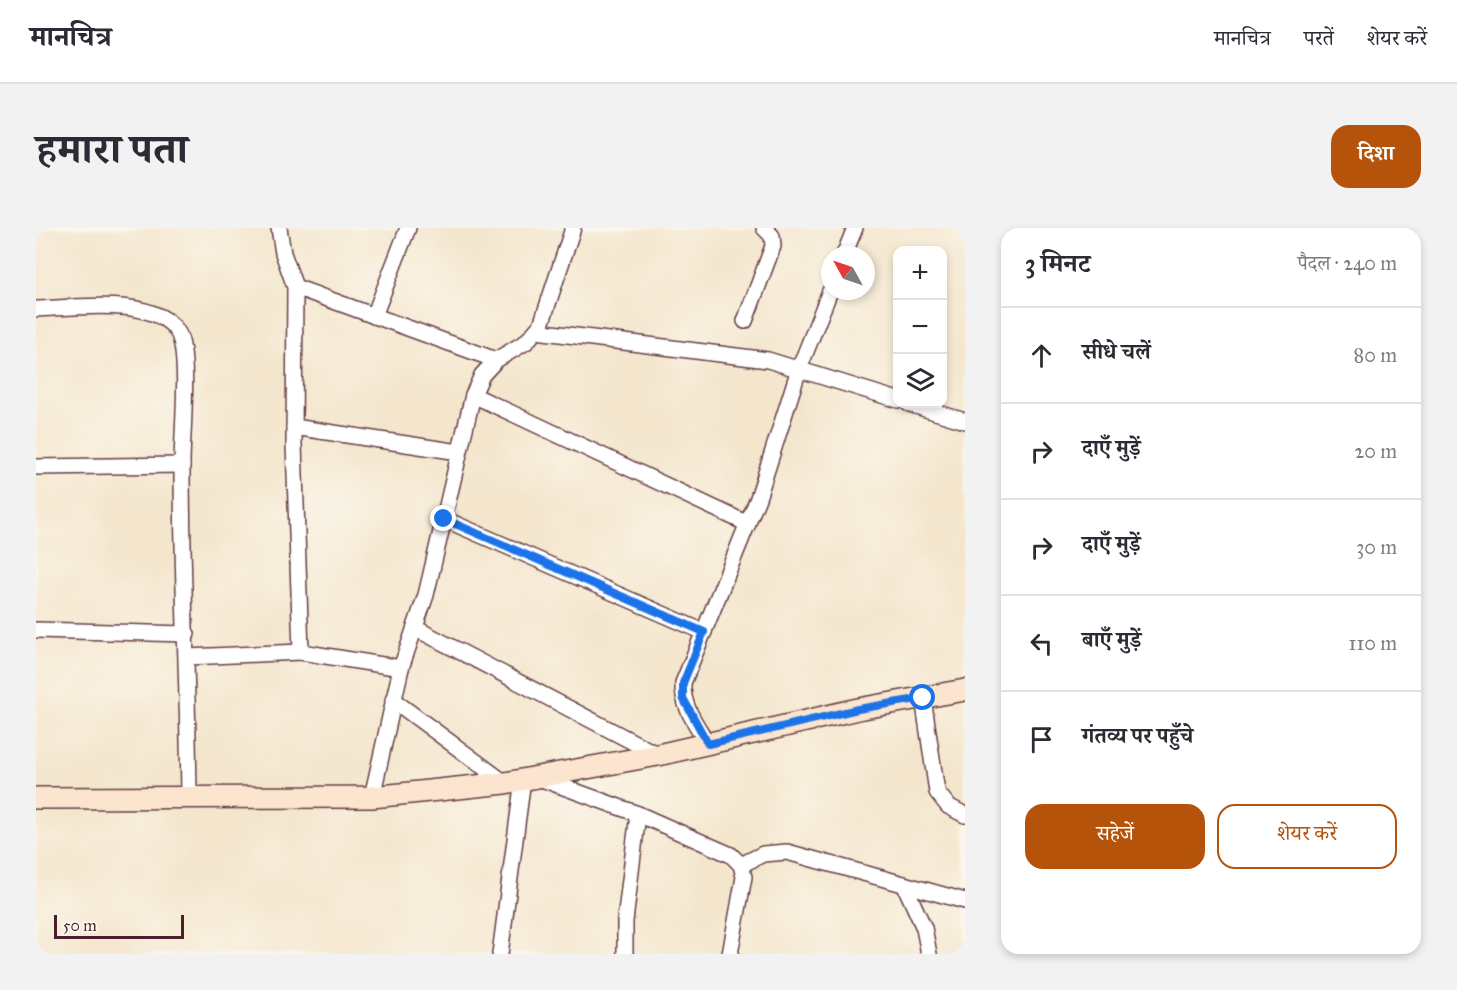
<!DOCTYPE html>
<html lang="hi">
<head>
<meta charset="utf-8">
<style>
  body { margin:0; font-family:"IM FELL Great Primer","Noto Serif Devanagari",serif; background:#f2f2f3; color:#2b2b33 }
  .controls { position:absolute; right:18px; top:18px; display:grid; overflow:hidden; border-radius:12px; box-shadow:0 3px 9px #0003 }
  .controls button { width:54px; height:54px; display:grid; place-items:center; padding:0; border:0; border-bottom:2px solid #e1e1e2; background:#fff; color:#2b2b33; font:30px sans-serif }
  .compass { position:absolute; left:785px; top:18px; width:54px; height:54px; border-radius:50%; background:#fff; box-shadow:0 3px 9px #0003; rotate:310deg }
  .scale { position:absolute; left:18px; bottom:15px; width:130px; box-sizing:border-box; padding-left:6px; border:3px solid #4a1f2b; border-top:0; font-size:16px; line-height:21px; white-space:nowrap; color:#4a1f2b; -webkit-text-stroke:4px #fbf7ec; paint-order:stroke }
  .stop { position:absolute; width:18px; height:18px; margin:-14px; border:4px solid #1a73e8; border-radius:50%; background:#fff }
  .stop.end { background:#1a73e8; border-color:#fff; box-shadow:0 2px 6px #0008 }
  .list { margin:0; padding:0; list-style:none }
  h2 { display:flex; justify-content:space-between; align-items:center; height:78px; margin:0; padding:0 24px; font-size:26px }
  h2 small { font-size:20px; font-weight:400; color:#7c7c81 }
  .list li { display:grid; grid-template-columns:39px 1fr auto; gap:18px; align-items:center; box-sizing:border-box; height:96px; padding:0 24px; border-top:2px solid #e1e1e2 }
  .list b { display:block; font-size:22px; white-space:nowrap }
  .list em { font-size:20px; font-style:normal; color:#7c7c81 }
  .actions { display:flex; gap:12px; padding:18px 24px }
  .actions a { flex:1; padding:14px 0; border:2px solid #b45309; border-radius:18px; text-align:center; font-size:21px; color:#b45309 }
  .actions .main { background:#b45309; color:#fff }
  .icon { flex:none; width:33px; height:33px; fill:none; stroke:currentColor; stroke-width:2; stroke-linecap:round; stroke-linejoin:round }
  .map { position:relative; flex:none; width:929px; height:726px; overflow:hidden; border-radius:18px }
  header { display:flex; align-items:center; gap:36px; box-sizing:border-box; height:84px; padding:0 30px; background:#fff; border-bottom:2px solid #e1e1e2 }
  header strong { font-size:28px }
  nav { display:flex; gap:33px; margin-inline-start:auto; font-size:21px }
  .intro { display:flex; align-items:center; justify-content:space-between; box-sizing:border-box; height:144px; padding:0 36px }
  h1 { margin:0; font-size:42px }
  .button { padding:15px 27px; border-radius:18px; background:#b45309; color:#fff; font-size:21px; font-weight:700 }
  main { display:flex; gap:36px; padding:0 36px }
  aside { flex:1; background:#fff; border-radius:18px; box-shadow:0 3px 9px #0003 }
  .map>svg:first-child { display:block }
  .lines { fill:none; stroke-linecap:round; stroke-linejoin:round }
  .street-casing { stroke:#643d43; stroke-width:18 }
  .secondary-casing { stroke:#643d43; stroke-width:24 }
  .street { stroke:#fff; stroke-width:15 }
  .secondary { stroke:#fbe5cf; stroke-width:21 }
  .route { stroke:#1a73e8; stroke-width:8 }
</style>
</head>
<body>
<header>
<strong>मानचित्र</strong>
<nav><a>मानचित्र</a><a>परतें</a><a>शेयर करें</a></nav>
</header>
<div class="intro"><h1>हमारा पता</h1><a class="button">दिशा</a></div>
<main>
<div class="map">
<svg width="929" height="726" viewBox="0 0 929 726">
  <rect width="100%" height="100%" fill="#fbf7ec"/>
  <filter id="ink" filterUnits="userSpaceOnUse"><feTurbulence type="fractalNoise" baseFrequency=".0167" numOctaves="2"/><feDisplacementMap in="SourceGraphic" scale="12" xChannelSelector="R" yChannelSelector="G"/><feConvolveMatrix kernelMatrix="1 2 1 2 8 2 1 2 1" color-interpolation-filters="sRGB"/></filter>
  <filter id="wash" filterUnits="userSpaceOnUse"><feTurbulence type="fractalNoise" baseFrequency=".008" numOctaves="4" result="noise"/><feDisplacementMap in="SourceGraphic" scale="24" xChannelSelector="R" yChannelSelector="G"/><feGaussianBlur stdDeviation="1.35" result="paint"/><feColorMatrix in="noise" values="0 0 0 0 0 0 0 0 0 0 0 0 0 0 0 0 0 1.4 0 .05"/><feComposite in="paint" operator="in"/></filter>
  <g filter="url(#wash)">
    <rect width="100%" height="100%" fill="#f4e6cd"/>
  </g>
  <g filter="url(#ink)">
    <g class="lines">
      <g class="street-casing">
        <g id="street">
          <path d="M 243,0 L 247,25 L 259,59 L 258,216 L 265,424"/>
          <path d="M 808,27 L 819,0"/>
          <path d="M 259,59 L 460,132"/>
          <path d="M 0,81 C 36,80 121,67 142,105 C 154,126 146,207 146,236 C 146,347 152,460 153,571"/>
          <path d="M 338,88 L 372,0"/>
          <path d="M 709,93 L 737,18 L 736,8 L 728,0"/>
          <path d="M 500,103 L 732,132 L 862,172"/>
          <path d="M 437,167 L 712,296"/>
          <path d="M 873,176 L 929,193"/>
          <path d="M 258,199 L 423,224"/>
          <path d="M 0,239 L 146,237"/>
          <path d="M 408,291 L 668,404"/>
          <path d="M 379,400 L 622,527"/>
          <path d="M 0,402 L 151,406"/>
          <path d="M 151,429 L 265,424 L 365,440"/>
          <path d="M 887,470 L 901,564 L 912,578 L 929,587"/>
          <path d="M 357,472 L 469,555"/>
          <path d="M 672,516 C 660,496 646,479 647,455 L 722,270 L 763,141 L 794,63"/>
          <path d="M 503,550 L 602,586 L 695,627 L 705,637 L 708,649 L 694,726"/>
          <path d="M 336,569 L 365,440 L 390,367 L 437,167 L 446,147 L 460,132 L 490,114 L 505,97 L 537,0"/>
          <path d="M 705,637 L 727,626 L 751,624 L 929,673"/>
          <path d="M 868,656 L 888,700 L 893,726"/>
          <path d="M 464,726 L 487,551"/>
          <path d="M 589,726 L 589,693 L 602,586"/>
        </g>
      </g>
      <g class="secondary-casing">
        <path id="secondary" d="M 0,570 L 336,569 L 469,555 L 622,527 L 822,481 L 929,462"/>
      </g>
      <use href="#street" class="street"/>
      <use href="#secondary" class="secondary"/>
    </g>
  </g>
  <g class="lines" filter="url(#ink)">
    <path class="route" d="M 408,291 L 668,404 L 647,455 L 647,470 L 672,516 L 822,481 L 887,470"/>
  </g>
</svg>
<div class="controls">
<button>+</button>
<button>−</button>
<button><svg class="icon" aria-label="layers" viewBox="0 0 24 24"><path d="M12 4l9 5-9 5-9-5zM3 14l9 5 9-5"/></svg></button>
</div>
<svg class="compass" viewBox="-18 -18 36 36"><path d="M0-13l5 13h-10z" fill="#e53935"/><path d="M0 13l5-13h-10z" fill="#7c7c81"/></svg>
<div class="scale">50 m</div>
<div class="stop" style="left:887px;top:470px"></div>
<div class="stop end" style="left:408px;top:291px"></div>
</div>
<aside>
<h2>3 मिनट<small>पैदल · 240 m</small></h2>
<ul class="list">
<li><svg class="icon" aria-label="ahead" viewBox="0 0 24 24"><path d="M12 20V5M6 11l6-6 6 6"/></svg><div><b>सीधे चलें</b></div><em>80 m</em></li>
<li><svg class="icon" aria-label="right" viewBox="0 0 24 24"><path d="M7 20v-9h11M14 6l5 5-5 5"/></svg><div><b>दाएँ मुड़ें</b></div><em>20 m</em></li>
<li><svg class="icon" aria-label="right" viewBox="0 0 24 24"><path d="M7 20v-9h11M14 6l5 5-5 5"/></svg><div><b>दाएँ मुड़ें</b></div><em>30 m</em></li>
<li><svg class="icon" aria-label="left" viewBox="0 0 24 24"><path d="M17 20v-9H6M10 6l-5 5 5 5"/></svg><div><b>बाएँ मुड़ें</b></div><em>110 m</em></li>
<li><svg class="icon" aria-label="arrive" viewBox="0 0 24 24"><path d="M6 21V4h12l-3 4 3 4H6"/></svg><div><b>गंतव्य पर पहुँचे</b></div></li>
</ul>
<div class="actions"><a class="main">सहेजें</a><a>शेयर करें</a></div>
</aside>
</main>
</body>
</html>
